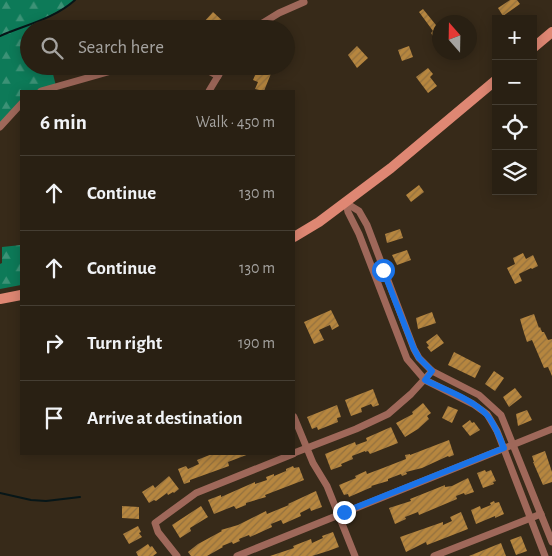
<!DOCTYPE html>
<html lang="en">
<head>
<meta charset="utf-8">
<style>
  body { margin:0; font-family:"Alegreya Sans",sans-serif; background:#31281c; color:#f1f3f6 }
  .controls { position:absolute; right:15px; top:15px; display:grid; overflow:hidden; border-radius:0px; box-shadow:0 2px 12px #0003 }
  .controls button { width:45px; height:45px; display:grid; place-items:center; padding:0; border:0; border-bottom:1px solid #453e33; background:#292013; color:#f1f3f6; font:25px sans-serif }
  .compass { position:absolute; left:432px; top:15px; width:45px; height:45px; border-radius:50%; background:#292013; box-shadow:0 2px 12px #0003; rotate:340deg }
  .stop { position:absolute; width:15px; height:15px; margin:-11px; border:4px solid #1a73e8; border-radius:50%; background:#fff }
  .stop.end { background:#1a73e8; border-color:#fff; box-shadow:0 1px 5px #0008 }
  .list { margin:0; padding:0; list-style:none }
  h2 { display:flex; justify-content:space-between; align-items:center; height:65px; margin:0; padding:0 20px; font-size:21px }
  h2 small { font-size:16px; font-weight:400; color:#a5a3a0 }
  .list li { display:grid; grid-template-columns:32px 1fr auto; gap:15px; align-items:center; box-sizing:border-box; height:75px; padding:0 20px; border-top:1px solid #453e33 }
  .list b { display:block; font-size:19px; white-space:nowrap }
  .list em { font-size:16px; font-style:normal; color:#a5a3a0 }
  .icon { flex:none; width:28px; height:28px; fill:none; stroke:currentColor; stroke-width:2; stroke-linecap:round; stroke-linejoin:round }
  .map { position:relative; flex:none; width:552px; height:556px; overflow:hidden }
  .search { position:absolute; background:#292013; box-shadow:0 2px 12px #0003; left:20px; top:20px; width:275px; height:55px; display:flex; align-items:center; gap:12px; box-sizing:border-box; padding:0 18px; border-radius:28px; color:#a5a3a0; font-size:19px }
  .panel { position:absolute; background:#292013; box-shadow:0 2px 12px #0003; left:20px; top:90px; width:275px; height:365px; border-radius:0px }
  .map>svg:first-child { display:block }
  .forest { fill:url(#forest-firs) }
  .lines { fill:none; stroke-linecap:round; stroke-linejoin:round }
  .stream { stroke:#071618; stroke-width:2 }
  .building { fill:url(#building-hatch) }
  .street { stroke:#9f685a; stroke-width:7 }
  .secondary { stroke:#df8773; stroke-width:10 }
  .route { stroke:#1a73e8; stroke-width:6 }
</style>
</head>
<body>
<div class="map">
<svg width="552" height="556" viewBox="0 0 552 556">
  <defs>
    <pattern id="forest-firs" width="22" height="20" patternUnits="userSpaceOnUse" patternTransform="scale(1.25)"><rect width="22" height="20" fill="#0d7a58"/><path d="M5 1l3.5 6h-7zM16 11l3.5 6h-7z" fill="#3c9276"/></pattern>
    <pattern id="building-hatch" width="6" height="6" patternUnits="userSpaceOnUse" patternTransform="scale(1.25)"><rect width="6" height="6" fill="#b6863f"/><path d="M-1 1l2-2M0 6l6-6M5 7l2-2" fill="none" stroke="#94713f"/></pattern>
  </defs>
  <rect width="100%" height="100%" fill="#372a19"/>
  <g class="forest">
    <path d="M 0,0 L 75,0 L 68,6 L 39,21 L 41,29 L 29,29 L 29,66 L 51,66 L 56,86 L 41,91 L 21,91 L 21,104 L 0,127 Z"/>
    <path d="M 21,245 L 21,285 L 0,289 L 0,264 L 2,263 L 2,247 Z"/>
  </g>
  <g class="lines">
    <g class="stream">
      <path d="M 0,36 C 25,25 54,19 75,0"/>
      <path d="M 0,493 L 31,500 L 46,501 L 80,497"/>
    </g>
  </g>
  <g class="building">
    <path d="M 510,0 L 517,0 L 520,4 L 503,16 L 498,8 Z"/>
    <path d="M 423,9 L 440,30 L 440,34 L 434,38 L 431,33 L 433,31 L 419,12 Z"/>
    <path d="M 213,12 L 226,24 L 221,29 L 218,26 L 215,29 L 207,29 L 202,24 Z"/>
    <path d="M 161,20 L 162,29 L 144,29 L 143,22 Z"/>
    <path d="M 357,46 L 368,58 L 357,68 L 348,55 Z"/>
    <path d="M 409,46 L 413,57 L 402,61 L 398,50 Z"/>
    <path d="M 268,66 L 274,66 L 264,91 L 255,89 L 258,82 L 253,80 L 258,68 L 266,71 Z"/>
    <path d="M 428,68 L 433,74 L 430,77 L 437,86 L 428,93 L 416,77 Z"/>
    <path d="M 419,185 L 424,192 L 411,202 L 406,195 Z"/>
    <path d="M 400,229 L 403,238 L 387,243 L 385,234 Z"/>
    <path d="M 407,250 L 411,260 L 397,265 L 392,255 Z"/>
    <path d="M 523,253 L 526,259 L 533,255 L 538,266 L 532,269 L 531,268 L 519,274 L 522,281 L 515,284 L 507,268 L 515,264 L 513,258 Z"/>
    <path d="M 331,310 L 339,326 L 332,330 L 330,325 L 319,330 L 324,340 L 314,344 L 304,322 Z"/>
    <path d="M 432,312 L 436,323 L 418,329 L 416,318 Z"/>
    <path d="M 534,314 L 539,328 L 540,327 L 542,332 L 544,332 L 548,340 L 552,339 L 552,376 L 548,367 L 544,368 L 532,340 L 527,342 L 524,333 L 520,319 Z"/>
    <path d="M 437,334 L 444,343 L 431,352 L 427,347 L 429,346 L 426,342 Z"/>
    <path d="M 454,352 L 481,366 L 475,378 L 448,365 Z"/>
    <path d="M 494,371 L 504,378 L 495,391 L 485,384 Z"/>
    <path d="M 515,388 L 522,397 L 509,407 L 503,397 Z"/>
    <path d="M 373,389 L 379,405 L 373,407 L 371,404 L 361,408 L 362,412 L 351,416 L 345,400 Z"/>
    <path d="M 423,403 L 431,413 L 427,416 L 429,419 L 418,429 L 405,437 L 396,423 L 413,414 L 412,412 Z"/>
    <path d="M 337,405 L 341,417 L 337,418 L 338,422 L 318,430 L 317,427 L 312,429 L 307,417 Z"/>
    <path d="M 448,406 L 458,410 L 452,423 L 442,418 Z"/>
    <path d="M 527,410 L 532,420 L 518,426 L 516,414 Z"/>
    <path d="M 470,420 L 472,423 L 474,422 L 480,430 L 470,436 L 462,426 Z"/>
    <path d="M 391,427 L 398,443 L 370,454 L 368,451 L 365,452 L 365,451 L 352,456 L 353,459 L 341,464 L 342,466 L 331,470 L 325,454 L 355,442 L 356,445 L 367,441 L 366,438 Z"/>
    <path d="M 449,440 L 454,455 L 449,457 L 448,456 L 422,468 L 406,472 L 407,474 L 402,476 L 401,474 L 388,479 L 388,481 L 371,486 L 372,487 L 349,497 L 348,494 L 344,495 L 339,485 L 356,478 L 355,476 L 366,471 L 367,474 L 383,468 L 406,459 L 405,455 L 410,454 L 410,455 Z"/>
    <path d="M 545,451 L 552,472 L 552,482 L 543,485 L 533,462 L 534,462 L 532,456 Z"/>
    <path d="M 212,454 L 249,454 L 228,462 L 229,466 L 190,480 L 190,482 L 184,484 L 178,469 L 186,466 L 188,469 L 199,464 L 197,460 Z"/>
    <path d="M 293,466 L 294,468 L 299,467 L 304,480 L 265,495 L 266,497 L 246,503 L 246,505 L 236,509 L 234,506 L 214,514 L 208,500 L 221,495 L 221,497 L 255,482 L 255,484 L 267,480 L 266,477 L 274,474 L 274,476 L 286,471 L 286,469 Z"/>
    <path d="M 485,470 L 486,472 L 491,470 L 496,481 L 493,482 L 494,484 L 483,488 L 477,473 Z"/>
    <path d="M 169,476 L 179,489 L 174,493 L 173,492 L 168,495 L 167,493 L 156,501 L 154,500 L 149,503 L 142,492 L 153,485 L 155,488 Z"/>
    <path d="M 468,478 L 474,492 L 465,495 L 464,493 L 456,496 L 457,499 L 419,515 L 418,512 L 405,517 L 406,519 L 395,524 L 389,508 L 411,501 L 410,499 L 445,485 L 445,487 L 452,486 Z"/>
    <path d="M 316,491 L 322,507 L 311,511 L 310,508 L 300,513 L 301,516 L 283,524 L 281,520 L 271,524 L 272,527 L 250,537 L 249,535 L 239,539 L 240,541 L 233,544 L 232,542 L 222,546 L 223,547 L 207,556 L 191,556 L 188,552 L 198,544 L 222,531 L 221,530 L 238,525 L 266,511 L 267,514 L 289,505 L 288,504 Z"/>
    <path d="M 494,501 L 495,503 L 499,502 L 504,514 L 495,518 L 495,516 L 476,524 L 471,510 L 480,506 L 481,509 L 491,505 L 490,503 Z"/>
    <path d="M 122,506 L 139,507 L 139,519 L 122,518 Z"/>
    <path d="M 201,506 L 208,517 L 190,528 L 191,531 L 180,538 L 172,525 Z"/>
    <path d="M 461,512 L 468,529 L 427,545 L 426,542 L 406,552 L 400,537 L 443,522 L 443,525 L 452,521 L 450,517 Z"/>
    <path d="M 138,526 L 141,532 L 139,533 L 142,537 L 129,544 L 123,534 Z"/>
    <path d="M 333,532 L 339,547 L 328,551 L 312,556 L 270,556 L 294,548 L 293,546 L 311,539 L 312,543 L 323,538 L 322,536 Z"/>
    <path d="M 521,536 L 527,551 L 516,555 L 510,540 Z"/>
    <path d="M 501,543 L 506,556 L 469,556 Z"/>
    <path d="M 148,544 L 150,547 L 152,546 L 157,553 L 153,556 L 138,556 L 136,552 Z"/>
  </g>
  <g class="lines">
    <g class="street">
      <path d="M 253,29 L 279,13 L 304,2"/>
      <path d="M 199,66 L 218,76"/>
      <path d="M 41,91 L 129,66"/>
      <path d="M 209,91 L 224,66"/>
      <path d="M 0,127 L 21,104"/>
      <path d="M 346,203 L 348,212 L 359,234 L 407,359 L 425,380 L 473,404 L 487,414 L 497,431 L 545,556"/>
      <path d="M 346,203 L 359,211 L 367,225 L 414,349 L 419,358 L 432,371 L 479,395 L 501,415 L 552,542"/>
      <path d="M 294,417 L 313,463 L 327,486 L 355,556"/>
      <path d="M 294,453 L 356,429 L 388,414 L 411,394 L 432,371"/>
      <path d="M 177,556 L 158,532 L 155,523 L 196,493 L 293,454"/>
      <path d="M 237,556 L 552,429"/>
      <path d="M 434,556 L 541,514"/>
    </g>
    <g class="secondary">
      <path d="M 533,48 L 552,32"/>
      <path d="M 294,237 L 319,222 L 391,168 L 496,80"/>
      <path d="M 0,299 L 21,295"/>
    </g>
  </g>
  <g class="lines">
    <path class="route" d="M 344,512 L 504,448 C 499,437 495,423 486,414 C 472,399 443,389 425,380 L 432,371 L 419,358 L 414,349 L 383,270"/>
  </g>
</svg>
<div class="controls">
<button>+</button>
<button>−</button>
<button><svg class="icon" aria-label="locate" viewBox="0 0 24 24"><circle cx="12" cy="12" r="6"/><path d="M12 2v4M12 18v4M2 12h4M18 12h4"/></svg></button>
<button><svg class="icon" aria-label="layers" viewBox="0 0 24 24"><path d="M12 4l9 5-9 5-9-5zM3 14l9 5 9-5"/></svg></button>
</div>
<svg class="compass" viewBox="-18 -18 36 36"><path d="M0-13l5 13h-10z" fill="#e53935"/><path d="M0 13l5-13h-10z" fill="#a5a3a0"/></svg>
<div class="stop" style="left:383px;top:270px"></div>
<div class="stop end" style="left:344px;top:512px"></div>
<div class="search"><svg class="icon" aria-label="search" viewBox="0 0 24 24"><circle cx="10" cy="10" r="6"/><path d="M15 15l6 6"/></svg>Search here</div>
<section class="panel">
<h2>6 min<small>Walk · 450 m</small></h2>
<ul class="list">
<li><svg class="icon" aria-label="ahead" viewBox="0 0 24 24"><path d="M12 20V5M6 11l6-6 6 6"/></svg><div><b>Continue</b></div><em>130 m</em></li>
<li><svg class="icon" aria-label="ahead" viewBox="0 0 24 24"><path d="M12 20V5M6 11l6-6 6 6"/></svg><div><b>Continue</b></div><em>130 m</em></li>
<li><svg class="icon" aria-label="right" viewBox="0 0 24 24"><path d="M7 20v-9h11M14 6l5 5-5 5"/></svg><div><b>Turn right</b></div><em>190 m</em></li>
<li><svg class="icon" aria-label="arrive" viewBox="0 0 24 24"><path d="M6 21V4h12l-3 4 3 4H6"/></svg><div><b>Arrive at destination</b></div></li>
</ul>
</section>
</div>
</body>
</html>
